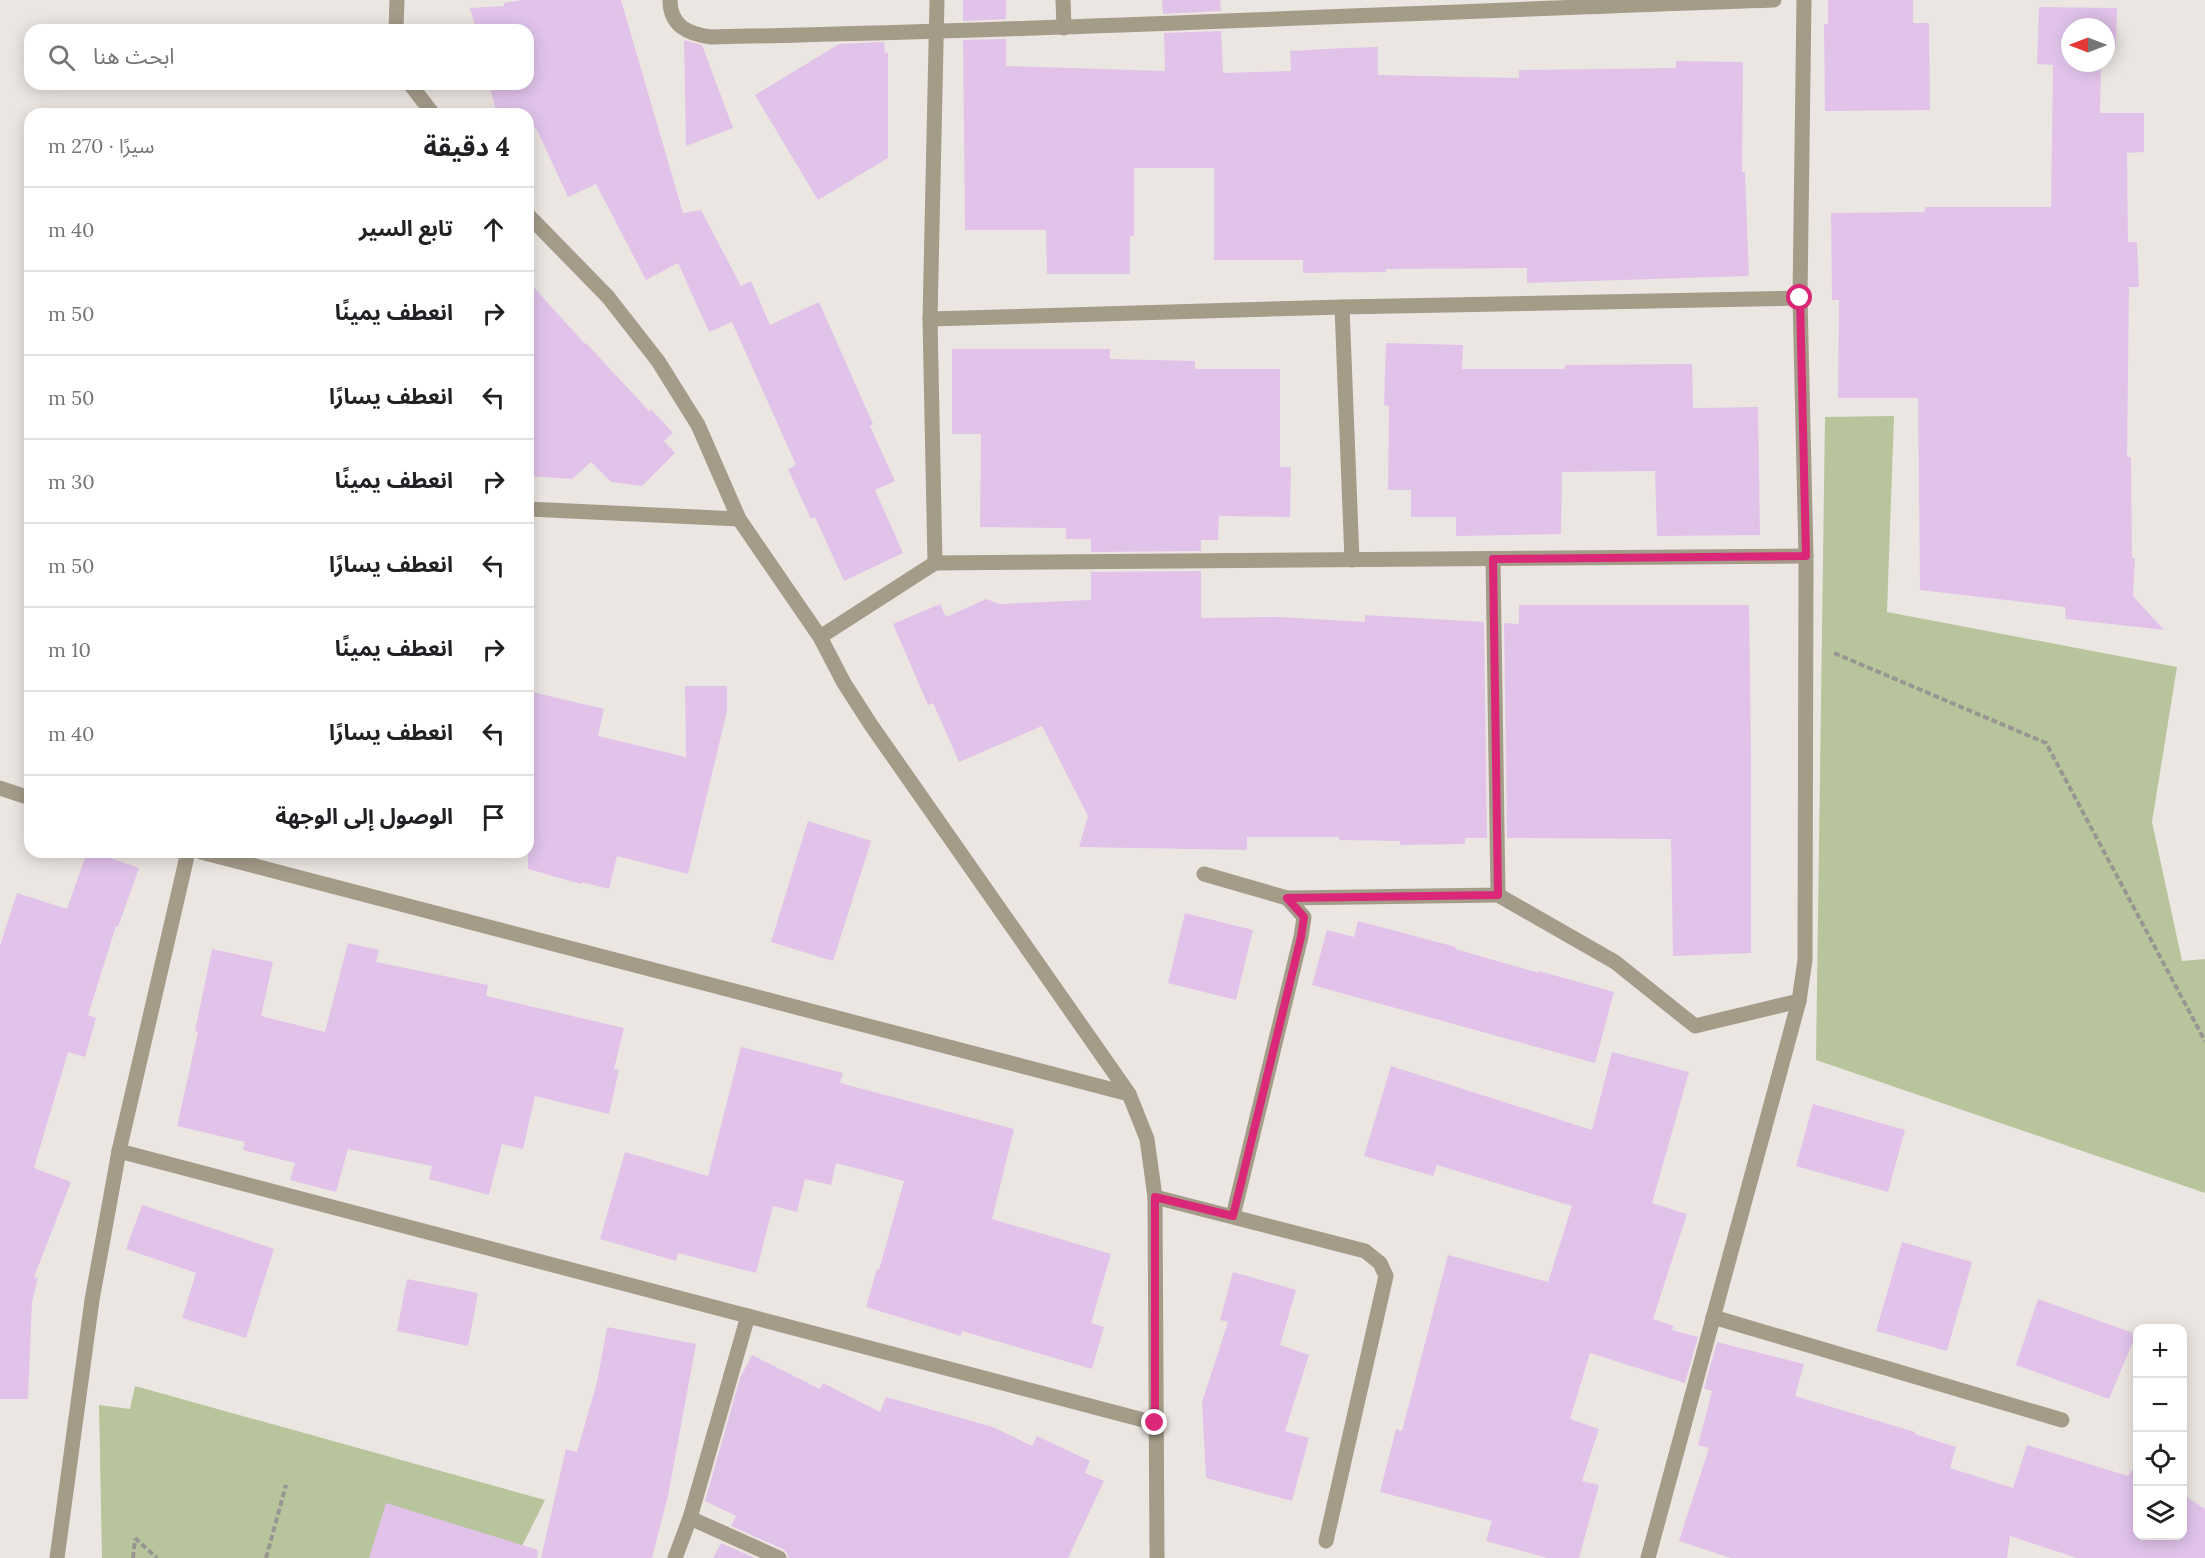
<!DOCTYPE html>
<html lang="ar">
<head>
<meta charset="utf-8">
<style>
  body { margin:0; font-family:Lora,"Noto Sans Arabic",serif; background:#f6f6f6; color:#202124; direction:rtl }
  .controls { position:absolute; right:18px; bottom:18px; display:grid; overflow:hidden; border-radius:12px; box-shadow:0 3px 15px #0003 }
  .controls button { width:54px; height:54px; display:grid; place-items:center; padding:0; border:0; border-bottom:2px solid #e0e0e0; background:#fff; color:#202124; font:30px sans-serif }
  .compass { position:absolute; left:2061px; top:18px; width:54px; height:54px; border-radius:50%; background:#fff; box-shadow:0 3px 15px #0003; rotate:270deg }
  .stop { position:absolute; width:18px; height:18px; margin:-14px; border:4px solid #db2777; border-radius:50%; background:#fff }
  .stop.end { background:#db2777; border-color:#fff; box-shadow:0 2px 6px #0008 }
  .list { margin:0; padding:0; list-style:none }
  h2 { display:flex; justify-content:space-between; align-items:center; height:78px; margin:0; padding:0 24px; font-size:26px }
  h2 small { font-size:20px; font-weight:400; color:#757577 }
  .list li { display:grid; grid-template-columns:39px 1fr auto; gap:18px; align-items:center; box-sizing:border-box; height:84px; padding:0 24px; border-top:2px solid #e0e0e0 }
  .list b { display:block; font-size:22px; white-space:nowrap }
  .list em { font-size:20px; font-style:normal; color:#757577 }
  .icon { flex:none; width:33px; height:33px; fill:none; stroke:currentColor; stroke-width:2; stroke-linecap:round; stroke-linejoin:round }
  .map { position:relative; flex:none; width:2205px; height:1558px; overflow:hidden; direction:ltr }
  .search { position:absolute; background:#fff; box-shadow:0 3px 15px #0003; left:24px; top:24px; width:510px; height:66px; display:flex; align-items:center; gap:15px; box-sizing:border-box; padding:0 21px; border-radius:18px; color:#757577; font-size:22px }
  .panel { position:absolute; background:#fff; box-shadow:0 3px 15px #0003; left:24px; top:108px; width:510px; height:750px; border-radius:18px; direction:rtl }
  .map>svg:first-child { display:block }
  .green { fill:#b7c49c }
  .building { fill:#e1c3ea }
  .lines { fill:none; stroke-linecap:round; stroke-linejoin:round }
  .path { stroke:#999592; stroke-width:4; stroke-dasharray:6 3; stroke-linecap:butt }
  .minor { stroke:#a49b89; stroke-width:15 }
  .tertiary { stroke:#a49b89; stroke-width:15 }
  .route { stroke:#db2777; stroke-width:8 }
</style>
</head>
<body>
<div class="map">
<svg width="2205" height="1558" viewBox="0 0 2205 1558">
  <rect width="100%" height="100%" fill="#ece6e2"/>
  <g class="green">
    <path d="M 1894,416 L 1887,612 L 2177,667 L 2152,822 L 2182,961 L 2205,959 L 2205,1193 L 1816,1060 L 1825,417 Z"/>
    <path d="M 135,1386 L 545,1500 L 516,1558 L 102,1558 L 99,1405 L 130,1409 Z"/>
  </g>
  <g class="building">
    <path d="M 523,0 L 621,0 L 683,213 L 701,210 L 741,286 L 751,281 L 770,325 L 819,302 L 873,424 L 870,426 L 895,481 L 875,490 L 903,553 L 844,581 L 815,517 L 811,519 L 788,469 L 796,465 L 732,322 L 709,332 L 678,263 L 646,280 L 596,184 L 568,197 L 536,128 L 528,130 L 528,114 L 497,114 L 489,84 L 528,84 L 528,30 L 476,30 L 470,8 L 504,6 L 504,3 Z"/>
    <path d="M 963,0 L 1006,0 L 1006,19 L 963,21 Z"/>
    <path d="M 1162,0 L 1220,0 L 1221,11 L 1163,14 Z"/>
    <path d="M 1828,0 L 1913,0 L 1913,23 L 1929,23 L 1930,110 L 1825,111 L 1824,24 L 1828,24 Z"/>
    <path d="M 2039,7 L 2117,8 L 2116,46 L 2106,45 L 2106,27 L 2070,27 L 2070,63 L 2101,63 L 2100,113 L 2144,113 L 2144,152 L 2127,153 L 2128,242 L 2137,242 L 2139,287 L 2129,287 L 2127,457 L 2131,457 L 2132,558 L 2135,558 L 2133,596 L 2164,630 L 2066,619 L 2065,607 L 1920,590 L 1918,398 L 1838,398 L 1839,300 L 1832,300 L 1831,213 L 1925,212 L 1925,207 L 2051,207 L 2053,65 L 2037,64 Z"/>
    <path d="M 1221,31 L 1223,73 L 1291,71 L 1290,51 L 1345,48 L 1378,47 L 1378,75 L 1519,78 L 1519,70 L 1676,68 L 1676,61 L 1743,62 L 1742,172 L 1745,172 L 1749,276 L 1527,283 L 1527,268 L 1386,269 L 1386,272 L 1303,273 L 1303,260 L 1214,260 L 1214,168 L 1134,168 L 1134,236 L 1130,236 L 1130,274 L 1047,274 L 1046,230 L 965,230 L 963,40 L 1006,39 L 1006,66 L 1165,71 L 1164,33 Z"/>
    <path d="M 684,40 L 702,45 L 733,128 L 686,146 Z"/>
    <path d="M 884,42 L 885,53 L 888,53 L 888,158 L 818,200 L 755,95 L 839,44 Z"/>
    <path d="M 528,281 L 585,344 L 586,343 L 649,411 L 651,409 L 673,433 L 664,441 L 675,453 L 642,486 L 611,482 L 591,462 L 572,479 L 528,476 Z"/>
    <path d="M 1386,343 L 1463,345 L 1462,369 L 1565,369 L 1565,365 L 1692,364 L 1693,408 L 1758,407 L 1760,535 L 1657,536 L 1655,471 L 1562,472 L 1561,534 L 1456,536 L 1456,517 L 1411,517 L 1411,490 L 1388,490 L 1389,406 L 1384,405 Z"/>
    <path d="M 952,349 L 1110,349 L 1110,359 L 1195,361 L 1195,369 L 1280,369 L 1280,467 L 1291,467 L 1290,517 L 1219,516 L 1218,540 L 1201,540 L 1201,551 L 1091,552 L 1091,539 L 1066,539 L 1066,528 L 980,527 L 981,434 L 952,434 Z"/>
    <path d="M 1201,571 L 1201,618 L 1279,617 L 1365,622 L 1365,615 L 1484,622 L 1487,838 L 1465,838 L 1465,844 L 1400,845 L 1400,841 L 1339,840 L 1339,837 L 1247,837 L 1247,850 L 1079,847 L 1088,816 L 1042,726 L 959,762 L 933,703 L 928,705 L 893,624 L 940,604 L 946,617 L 986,599 L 1000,604 L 1091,600 L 1091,572 Z"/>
    <path d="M 1519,605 L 1749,605 L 1751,753 L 1751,953 L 1673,956 L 1671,839 L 1507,838 L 1504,623 L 1519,624 Z"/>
    <path d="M 685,686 L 727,686 L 727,711 L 688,874 L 617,856 L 609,889 L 582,882 L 581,884 L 528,869 L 528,691 L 604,709 L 598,736 L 686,757 Z"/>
    <path d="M 808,821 L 871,841 L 833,961 L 771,942 Z"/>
    <path d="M 87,852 L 93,852 L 139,868 L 118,927 L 116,926 L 88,1015 L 96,1018 L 85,1057 L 68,1052 L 34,1168 L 71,1182 L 34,1277 L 38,1278 L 32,1302 L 28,1399 L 0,1399 L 0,946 L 17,893 L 67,909 Z"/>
    <path d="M 1185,913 L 1253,930 L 1236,1000 L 1168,983 Z"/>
    <path d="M 1358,921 L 1456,947 L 1455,949 L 1539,973 L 1539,971 L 1614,992 L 1595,1063 L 1312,985 L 1327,930 L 1354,937 Z"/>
    <path d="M 348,943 L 379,950 L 376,962 L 488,985 L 486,996 L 624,1028 L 614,1069 L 619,1070 L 609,1114 L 535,1096 L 523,1149 L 502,1144 L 489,1195 L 429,1179 L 432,1166 L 348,1149 L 336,1192 L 290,1180 L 295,1163 L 243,1150 L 245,1142 L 177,1126 L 198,1032 L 195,1031 L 212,949 L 273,962 L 261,1016 L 325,1032 Z"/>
    <path d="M 741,1047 L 843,1073 L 840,1083 L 1014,1129 L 992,1219 L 1111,1254 L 1091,1323 L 1104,1327 L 1092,1369 L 962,1331 L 961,1336 L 866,1307 L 877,1269 L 879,1270 L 904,1181 L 836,1163 L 831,1185 L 805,1179 L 797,1212 L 773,1206 L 756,1273 L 678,1253 L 676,1261 L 600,1239 L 625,1152 L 708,1176 Z"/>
    <path d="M 1612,1052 L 1689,1072 L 1652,1203 L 1687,1214 L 1653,1319 L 1674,1326 L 1672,1330 L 1698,1337 L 1685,1383 L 1590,1353 L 1570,1419 L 1599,1429 L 1582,1481 L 1599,1485 L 1579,1558 L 1547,1558 L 1486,1541 L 1492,1521 L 1380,1492 L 1396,1429 L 1402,1431 L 1448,1255 L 1548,1282 L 1572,1206 L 1437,1165 L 1433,1176 L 1364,1156 L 1391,1066 L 1592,1130 Z"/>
    <path d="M 1813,1104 L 1905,1130 L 1888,1192 L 1796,1166 Z"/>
    <path d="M 142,1205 L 274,1249 L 246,1338 L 182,1318 L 196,1273 L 126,1249 Z"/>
    <path d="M 1902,1242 L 1972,1262 L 1947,1351 L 1876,1331 Z"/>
    <path d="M 1233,1272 L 1296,1290 L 1280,1345 L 1309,1355 L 1285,1431 L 1309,1438 L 1292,1501 L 1206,1478 L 1202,1402 L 1228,1322 L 1220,1320 Z"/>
    <path d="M 407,1279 L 478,1293 L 468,1346 L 397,1331 Z"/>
    <path d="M 2038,1299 L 2136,1334 L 2109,1399 L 2016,1365 Z"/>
    <path d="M 607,1327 L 696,1344 L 668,1496 L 652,1558 L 541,1558 L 566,1449 L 577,1452 L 597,1382 Z"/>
    <path d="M 1717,1342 L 1804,1364 L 1795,1396 L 1915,1432 L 1915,1434 L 1956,1447 L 1950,1468 L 2013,1488 L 2027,1445 L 2128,1476 L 2137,1463 L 2138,1536 L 2182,1536 L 2182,1494 L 2205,1509 L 2205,1558 L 2077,1558 L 2010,1536 L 2007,1558 L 1731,1558 L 1679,1541 L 1709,1448 L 1698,1445 L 1712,1391 L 1704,1389 Z"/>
    <path d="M 752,1355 L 820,1389 L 823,1383 L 880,1412 L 886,1397 L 993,1427 L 1032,1446 L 1037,1436 L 1090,1461 L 1085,1473 L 1104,1481 L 1068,1558 L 789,1558 L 787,1553 L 783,1549 L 731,1526 L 736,1516 L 705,1501 L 740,1378 Z"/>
    <path d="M 386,1503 L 538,1550 L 537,1558 L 369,1558 Z"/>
    <path d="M 721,1543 L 755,1558 L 713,1558 Z"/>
  </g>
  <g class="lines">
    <g class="path">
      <path d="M 1834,653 L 2046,743 L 2205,1041"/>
      <path d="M 135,1538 L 157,1558"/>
      <path d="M 133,1558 L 135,1539"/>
      <path d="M 266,1558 L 286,1485"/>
    </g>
    <g class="minor">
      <path d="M 670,0 C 670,26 688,34 711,37 C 1065,30 1419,12 1774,0"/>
      <path d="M 937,0 L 930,319 L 935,563 L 1806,556"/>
      <path d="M 1063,0 L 1064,28"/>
      <path d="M 1342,307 L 1352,560"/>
      <path d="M 930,319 L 1342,307 L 1800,298"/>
      <path d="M 528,509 L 739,519"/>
      <path d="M 820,637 L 935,563"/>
      <path d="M 0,788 L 30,798"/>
      <path d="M 201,852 L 1129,1094"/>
      <path d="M 1204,874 L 1287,898 L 1304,917 L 1301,937 L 1233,1216"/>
      <path d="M 1498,895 L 1615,962 L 1695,1026 L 1799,1001"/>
      <path d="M 1287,898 L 1498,895 L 1493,559"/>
      <path d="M 119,1151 L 1155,1423"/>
      <path d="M 1155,1197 L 1365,1251 L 1380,1263 L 1386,1276 L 1326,1541"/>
      <path d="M 1713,1317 L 2062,1420"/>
      <path d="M 690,1518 L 779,1558"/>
      <path d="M 57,1558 L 92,1300 L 119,1151 L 188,852"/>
      <path d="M 675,1558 L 690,1518 L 748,1316"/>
      <path d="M 1648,1558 L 1799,1001 L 1805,960 L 1806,556 L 1800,298 L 1804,0"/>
    </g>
    <g class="tertiary">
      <path d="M 396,30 L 397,0"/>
      <path d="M 410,84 L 433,114"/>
      <path d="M 528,215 L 608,297 L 658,361 L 698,425 L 739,519 L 820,637 L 844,683 L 871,725 L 1129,1094 L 1147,1139 L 1155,1197 L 1157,1558"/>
    </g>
  </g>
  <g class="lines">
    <path class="route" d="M 1155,1423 L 1155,1197 L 1233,1216 L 1301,937 L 1304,917 L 1287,898 L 1498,895 L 1493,559 L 1806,556 L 1800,298"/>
  </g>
</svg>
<div class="controls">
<button>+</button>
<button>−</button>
<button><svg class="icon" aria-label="locate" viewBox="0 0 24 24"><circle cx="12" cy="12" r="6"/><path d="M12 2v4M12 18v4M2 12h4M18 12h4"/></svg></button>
<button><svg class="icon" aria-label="layers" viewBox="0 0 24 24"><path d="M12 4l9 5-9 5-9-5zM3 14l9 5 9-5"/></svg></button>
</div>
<svg class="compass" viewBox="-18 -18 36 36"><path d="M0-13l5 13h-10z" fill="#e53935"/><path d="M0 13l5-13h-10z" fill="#757577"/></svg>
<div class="stop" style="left:1800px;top:298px"></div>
<div class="stop end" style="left:1155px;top:1423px"></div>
<div class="search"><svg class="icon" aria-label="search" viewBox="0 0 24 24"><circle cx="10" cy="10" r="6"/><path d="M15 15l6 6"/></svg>ابحث هنا</div>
<section class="panel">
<h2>4 دقيقة<small>سيرًا · 270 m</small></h2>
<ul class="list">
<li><svg class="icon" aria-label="ahead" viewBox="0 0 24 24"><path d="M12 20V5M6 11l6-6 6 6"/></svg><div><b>تابع السير</b></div><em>40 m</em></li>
<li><svg class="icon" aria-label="right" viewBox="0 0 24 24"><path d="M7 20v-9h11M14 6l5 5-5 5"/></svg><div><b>انعطف يمينًا</b></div><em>50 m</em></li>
<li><svg class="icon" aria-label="left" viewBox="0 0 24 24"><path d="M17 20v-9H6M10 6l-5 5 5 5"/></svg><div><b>انعطف يسارًا</b></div><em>50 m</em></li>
<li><svg class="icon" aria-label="right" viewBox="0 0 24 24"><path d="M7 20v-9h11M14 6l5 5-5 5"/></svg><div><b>انعطف يمينًا</b></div><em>30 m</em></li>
<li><svg class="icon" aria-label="left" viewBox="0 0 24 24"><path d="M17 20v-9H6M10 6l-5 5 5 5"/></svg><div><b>انعطف يسارًا</b></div><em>50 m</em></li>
<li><svg class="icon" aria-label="right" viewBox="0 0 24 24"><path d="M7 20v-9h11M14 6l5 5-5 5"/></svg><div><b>انعطف يمينًا</b></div><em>10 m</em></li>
<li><svg class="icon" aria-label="left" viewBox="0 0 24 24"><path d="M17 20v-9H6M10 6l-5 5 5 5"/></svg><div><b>انعطف يسارًا</b></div><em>40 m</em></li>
<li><svg class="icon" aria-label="arrive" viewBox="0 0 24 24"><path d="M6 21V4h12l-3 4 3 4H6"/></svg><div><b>الوصول إلى الوجهة</b></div></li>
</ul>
</section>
</div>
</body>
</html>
